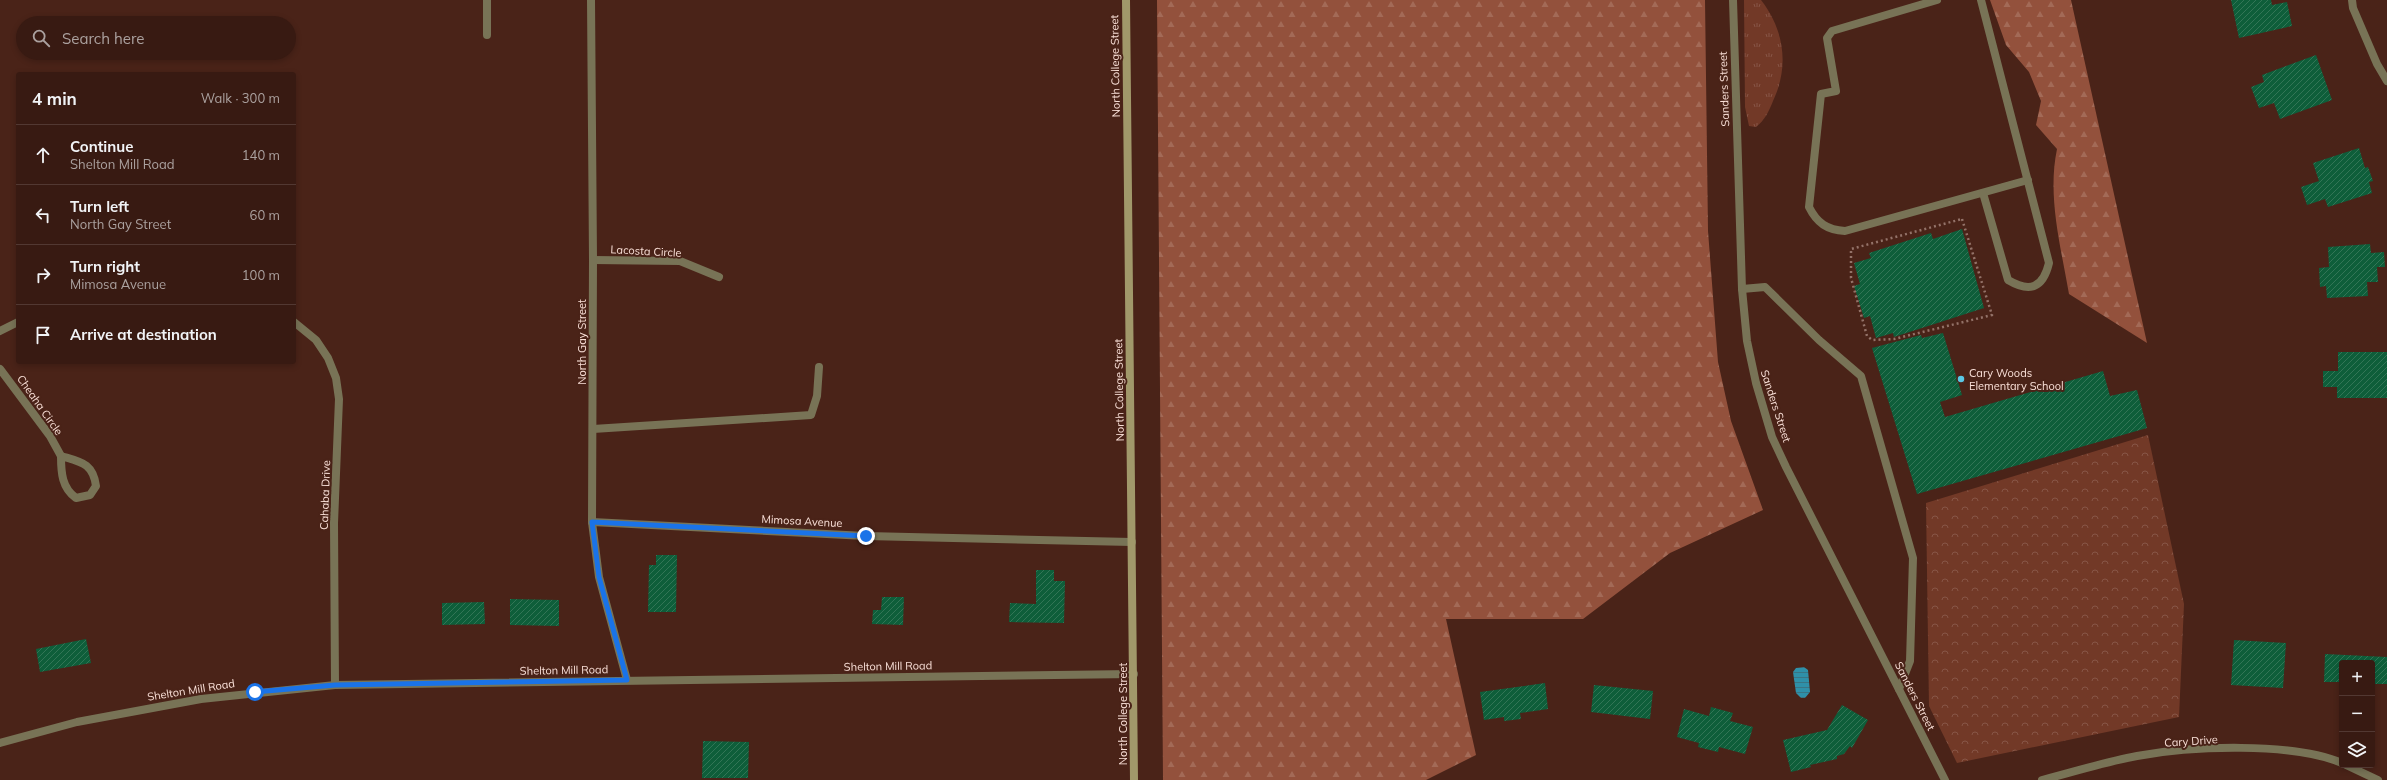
<!DOCTYPE html>
<html lang="en">
<head>
<meta charset="utf-8">
<style>
  body { margin:0; font-family:Mulish,sans-serif; background:#432720; color:#f1f3f6 }
  .controls { position:absolute; right:12px; bottom:12px; display:grid; overflow:hidden; border-radius:4px; box-shadow:0 2px 6px #0003 }
  .controls button { width:36px; height:36px; display:grid; place-items:center; padding:0; border:0; border-bottom:1px solid #523832; background:#381a12; color:#f1f3f6; font:20px sans-serif }
  .stop { position:absolute; width:12px; height:12px; margin:-9px; border:3px solid #1a73e8; border-radius:50%; background:#fff }
  .stop.end { background:#1a73e8; border-color:#fff; box-shadow:0 1px 4px #0008 }
  .list { margin:0; padding:0; list-style:none }
  h2 { display:flex; justify-content:space-between; align-items:center; height:52px; margin:0; padding:0 16px; font-size:17px }
  h2 small { font-size:13px; font-weight:400; color:#aba19f }
  .list li { display:grid; grid-template-columns:26px 1fr auto; gap:12px; align-items:center; box-sizing:border-box; height:60px; padding:0 16px; border-top:1px solid #523832 }
  .list b { display:block; font-size:15px; white-space:nowrap }
  .list p { margin:0; font-size:13px; white-space:nowrap; color:#aba19f }
  .list em { font-size:13px; font-style:normal; color:#aba19f }
  .icon { flex:none; width:22px; height:22px; fill:none; stroke:currentColor; stroke-width:2; stroke-linecap:round; stroke-linejoin:round }
  .map { position:relative; flex:none; width:2387px; height:780px; overflow:hidden }
  .search { position:absolute; background:#381a12; box-shadow:0 2px 6px #0003; left:16px; top:16px; width:280px; height:44px; display:flex; align-items:center; gap:10px; box-sizing:border-box; padding:0 14px; border-radius:22px; color:#aba19f; font-size:15px }
  .panel { position:absolute; background:#381a12; box-shadow:0 2px 6px #0003; left:16px; top:72px; width:280px; height:292px; border-radius:4px }
  .map>svg:first-child { display:block }
  .grass { fill:url(#grass-tufts) }
  .forest { fill:url(#forest-firs) }
  .park { fill:url(#park-crowns) }
  .water { fill:url(#water-rules) }
  .building { fill:url(#building-hatch) }
  .lines { fill:none; stroke-linecap:round; stroke-linejoin:round }
  .path { stroke:#937268; stroke-width:2.5; stroke-dasharray:2 3; stroke-linecap:butt }
  .service { stroke:#787356; stroke-width:8 }
  .minor { stroke:#787356; stroke-width:8 }
  .tertiary { stroke:#787356; stroke-width:8 }
  .secondary { stroke:#a1986a; stroke-width:8 }
  .route { stroke:#1a73e8; stroke-width:5 }
  .poi-dot { fill:#5ac8e5; stroke:#4a2318; stroke-width:1.5 }
  .labels { text-anchor:middle; dominant-baseline:central; stroke-width:4; stroke-linejoin:round; paint-order:stroke }
  .street-label { font-size:11px; fill:#fae0d8; stroke:#4a2318 }
  .poi-label { font-size:11px; fill:#fae0d8; stroke:#4a2318; text-anchor:start }
</style>
</head>
<body>
<div class="map">
<svg width="2387" height="780" viewBox="0 0 2387 780">
  <defs>
    <pattern id="grass-tufts" width="24" height="20" patternUnits="userSpaceOnUse"><rect width="24" height="20" fill="#723927"/><path d="M3 7l-1-3M5 7V3M7 7l1-3M15 17l-1-3M17 17v-4M19 17l1-3" fill="none" stroke="#875546"/></pattern>
    <pattern id="forest-firs" width="22" height="20" patternUnits="userSpaceOnUse"><rect width="22" height="20" fill="#93513c"/><path d="M5 1l3.5 6h-7zM16 11l3.5 6h-7z" fill="#a36a57"/></pattern>
    <pattern id="park-crowns" width="20" height="18" patternUnits="userSpaceOnUse"><rect width="20" height="18" fill="#723927"/><path d="M2 6a3 3 0 1 1 6 0M12 15a3 3 0 1 1 6 0" fill="none" stroke="#875546"/></pattern>
    <pattern id="water-rules" width="6" height="5" patternUnits="userSpaceOnUse"><rect width="6" height="5" fill="#2f90a8"/><path d="M0 2.5h6" fill="none" stroke="#397584"/></pattern>
    <pattern id="building-hatch" width="6" height="6" patternUnits="userSpaceOnUse"><rect width="6" height="6" fill="#0e5e3a"/><path d="M-1 1l2-2M0 6l6-6M5 7l2-2" fill="none" stroke="#327556"/></pattern>
  </defs>
  <rect width="100%" height="100%" fill="#4a2318"/>
  <path class="grass" d="M 1744,0 L 1761,0 C 1785,31 1789,67 1773,101 C 1769,111 1765,120 1756,127 L 1749,126 L 1745,107 Z"/>
  <g class="forest">
    <path d="M 1157,0 L 1705,0 L 1708,231 L 1718,362 L 1731,421 L 1763,510 L 1670,553 L 1583,619 L 1446,619 L 1476,755 L 1426,780 L 1163,780 Z"/>
    <path d="M 1990,0 L 2071,0 L 2147,343 L 2069,294 C 2061,247 2047,197 2057,149 L 2036,125 L 2041,101 L 2029,72 L 2006,45 Z"/>
  </g>
  <path class="park" d="M 2148,435 L 2184,604 L 2179,717 L 1957,763 L 1929,706 L 1926,503 Z"/>
  <path class="water" d="M 1804,667 L 1808,670 L 1810,692 L 1805,698 L 1801,698 L 1796,693 L 1793,672 L 1796,668 Z"/>
  <g class="building">
    <path d="M 2231,0 L 2271,0 L 2272,5 L 2287,2 L 2292,26 L 2239,38 Z"/>
    <path d="M 2316,55 L 2332,100 L 2280,119 L 2274,103 L 2259,108 L 2251,87 L 2264,82 L 2262,75 Z"/>
    <path d="M 2359,148 L 2365,168 L 2368,167 L 2373,181 L 2369,182 L 2372,193 L 2328,207 L 2325,199 L 2307,205 L 2301,187 L 2319,181 L 2313,163 Z"/>
    <path d="M 1962,229 L 1984,308 L 1894,337 L 1893,333 L 1876,338 L 1870,316 L 1864,318 L 1854,286 L 1860,284 L 1854,263 L 1871,258 L 1869,253 L 1931,233 L 1933,239 Z"/>
    <path d="M 2370,244 L 2371,253 L 2384,252 L 2385,267 L 2377,267 L 2378,282 L 2367,282 L 2368,296 L 2327,298 L 2326,286 L 2320,287 L 2319,268 L 2329,267 L 2328,247 Z"/>
    <path d="M 1943,333 L 1962,395 L 1940,402 L 1945,417 L 2103,371 L 2110,396 L 2137,390 L 2147,428 L 1917,494 L 1872,348 L 1921,335 L 1922,338 Z"/>
    <path d="M 2338,352 L 2387,352 L 2387,398 L 2337,398 L 2337,387 L 2323,387 L 2323,371 L 2338,371 Z"/>
    <path d="M 656,555 L 677,555 L 676,612 L 648,612 L 649,565 L 656,565 Z"/>
    <path d="M 1036,570 L 1054,570 L 1054,581 L 1065,581 L 1064,623 L 1009,622 L 1010,603 L 1036,604 Z"/>
    <path d="M 882,597 L 904,597 L 903,625 L 872,624 L 873,610 L 881,610 Z"/>
    <path d="M 510,599 L 559,600 L 559,626 L 510,625 Z"/>
    <path d="M 484,602 L 485,624 L 442,625 L 442,603 Z"/>
    <path d="M 86,639 L 91,663 L 40,672 L 36,649 Z"/>
    <path d="M 2234,640 L 2286,643 L 2283,688 L 2231,685 Z"/>
    <path d="M 2325,654 L 2387,657 L 2387,684 L 2372,684 L 2372,663 L 2342,663 L 2342,682 L 2324,682 Z"/>
    <path d="M 1545,683 L 1548,709 L 1520,713 L 1521,719 L 1504,721 L 1504,717 L 1484,720 L 1480,692 Z"/>
    <path d="M 1594,685 L 1653,691 L 1650,719 L 1591,712 Z"/>
    <path d="M 1842,705 L 1868,720 L 1852,748 L 1850,746 L 1844,754 L 1837,756 L 1837,759 L 1810,765 L 1811,767 L 1791,772 L 1783,740 L 1827,730 Z"/>
    <path d="M 1711,707 L 1733,713 L 1730,721 L 1753,727 L 1745,754 L 1719,747 L 1718,752 L 1698,747 L 1699,743 L 1677,737 L 1684,709 L 1709,716 Z"/>
    <path d="M 703,741 L 749,742 L 748,778 L 702,778 Z"/>
  </g>
  <g class="lines">
    <path class="path" d="M 1962,219 L 1992,315 L 1894,339 L 1872,340 L 1867,336 L 1851,278 L 1851,249 Z"/>
    <g class="service">
      <path d="M 1937,0 L 1832,31 L 1827,38 L 1836,91 L 1821,94 L 1809,207 C 1817,223 1827,230 1845,231 L 2028,180"/>
      <path d="M 1981,0 L 2049,263 C 2043,288 2030,293 2008,280 L 1983,193"/>
      <path d="M 1742,289 L 1765,287 L 1819,340 L 1861,376 L 1913,558 L 1910,661 L 1899,689"/>
      <path d="M 593,429 L 811,415 L 817,396 L 819,367"/>
    </g>
    <g class="minor">
      <path d="M 1733,0 L 1742,289 L 1747,341 L 1756,383 L 1772,437 L 1786,467 L 1945,780"/>
      <path d="M 2352,0 L 2353,8 L 2377,64 L 2387,81"/>
      <path d="M 487,35 L 487,0"/>
      <path d="M 593,260 L 680,261 L 719,277"/>
      <path d="M 294,322 L 316,340 L 328,358 L 336,378 L 339,399 L 334,523 L 335,685"/>
      <path d="M 0,331 L 18,322"/>
      <path d="M 0,369 L 50,436 L 61,456"/>
      <path d="M 61,456 C 81,462 93,463 96,486 L 90,495 L 76,498 C 62,488 61,473 61,456 Z"/>
      <path d="M 592,522 L 866,536 L 1132,542"/>
      <path d="M 2346,765 L 2378,780"/>
      <path d="M 2042,780 C 2073,772 2105,762 2137,756 C 2191,746 2292,742 2342,763"/>
    </g>
    <g class="tertiary">
      <path d="M 591,0 L 593,260 L 592,522 L 599,577 L 627,680"/>
      <path d="M 0,743 L 77,722 L 201,699 L 335,685 L 1134,674"/>
    </g>
    <path class="secondary" d="M 1126,0 L 1134,780"/>
  </g>
  <g class="lines">
    <path class="route" d="M 255,692 L 335,685 L 627,680 L 599,577 L 592,522 L 866,536"/>
  </g>
  <circle class="poi-dot" cx="1961" cy="379" r="4"/>
  <g class="labels">
    <g class="street-label">
      <text transform="translate(1115 66) rotate(-91)">North College Street</text>
      <text transform="translate(1724 89) rotate(-92)">Sanders Street</text>
      <text transform="translate(646 251) rotate(3)">Lacosta Circle</text>
      <text transform="translate(582 342) rotate(-90)">North Gay Street</text>
      <text transform="translate(1119 390) rotate(-91)">North College Street</text>
      <text transform="translate(40 405) rotate(55)">Cheaha Circle</text>
      <text transform="translate(1776 406) rotate(72)">Sanders Street</text>
      <text transform="translate(325 495) rotate(-88)">Cahaba Drive</text>
      <text transform="translate(802 521) rotate(3)">Mimosa Avenue</text>
      <text transform="translate(888 666) rotate(-1)">Shelton Mill Road</text>
      <text transform="translate(564 670) rotate(-1)">Shelton Mill Road</text>
      <text transform="translate(191 690) rotate(-9)">Shelton Mill Road</text>
      <text transform="translate(1915 696) rotate(63)">Sanders Street</text>
      <text transform="translate(1123 714) rotate(-90)">North College Street</text>
      <text transform="translate(2191 741) rotate(-4)">Cary Drive</text>
    </g>
    <g class="poi-label">
      <text x="1969" y="373">Cary Woods<tspan x="1969" dy="13">Elementary School</tspan></text>
    </g>
  </g>
</svg>
<div class="controls">
<button>+</button>
<button>−</button>
<button><svg class="icon" aria-label="layers" viewBox="0 0 24 24"><path d="M12 4l9 5-9 5-9-5zM3 14l9 5 9-5"/></svg></button>
</div>
<div class="stop" style="left:255px;top:692px"></div>
<div class="stop end" style="left:866px;top:536px"></div>
<div class="search"><svg class="icon" aria-label="search" viewBox="0 0 24 24"><circle cx="10" cy="10" r="6"/><path d="M15 15l6 6"/></svg>Search here</div>
<section class="panel">
<h2>4 min<small>Walk · 300 m</small></h2>
<ul class="list">
<li><svg class="icon" aria-label="ahead" viewBox="0 0 24 24"><path d="M12 20V5M6 11l6-6 6 6"/></svg><div><b>Continue</b><p>Shelton Mill Road</p></div><em>140 m</em></li>
<li><svg class="icon" aria-label="left" viewBox="0 0 24 24"><path d="M17 20v-9H6M10 6l-5 5 5 5"/></svg><div><b>Turn left</b><p>North Gay Street</p></div><em>60 m</em></li>
<li><svg class="icon" aria-label="right" viewBox="0 0 24 24"><path d="M7 20v-9h11M14 6l5 5-5 5"/></svg><div><b>Turn right</b><p>Mimosa Avenue</p></div><em>100 m</em></li>
<li><svg class="icon" aria-label="arrive" viewBox="0 0 24 24"><path d="M6 21V4h12l-3 4 3 4H6"/></svg><div><b>Arrive at destination</b></div></li>
</ul>
</section>
</div>
</body>
</html>
